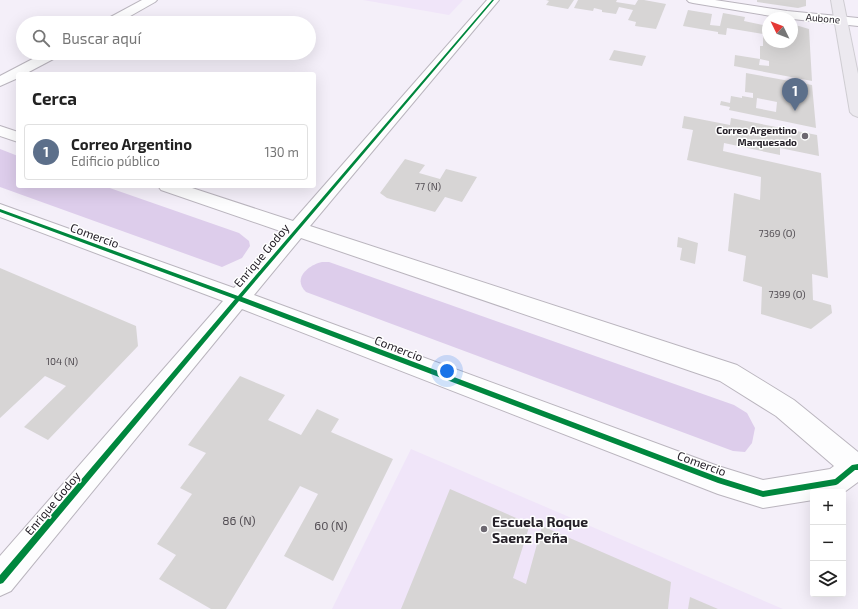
<!DOCTYPE html>
<html lang="es">
<head>
<meta charset="utf-8">
<style>
  body { margin:0; font-family:"Exo 2",sans-serif; background:#f6f6f6; color:#222 }
  .controls { position:absolute; right:12px; bottom:12px; display:grid; overflow:hidden; border-radius:4px; box-shadow:0 4px 16px #0002 }
  .controls button { width:36px; height:36px; display:grid; place-items:center; padding:0; border:0; border-bottom:1px solid #e0e0e0; background:#fff; color:#222; font:20px sans-serif }
  .compass { position:absolute; left:762px; top:12px; width:36px; height:36px; border-radius:50%; background:#fff; box-shadow:0 4px 16px #0002; rotate:313deg }
  .you { position:absolute; left:447px; top:371px; width:14px; height:14px; margin:-10px; border:3px solid #fff; border-radius:50%; background:#1a73e8; box-shadow:0 0 0 6px #1a73e833 }
  .badge { display:grid; place-items:center; width:26px; height:26px; border-radius:50%; background:#ea580c; color:#fff; font-size:13px; font-weight:700 }
  .pin { position:absolute; translate:-50% -33px; filter:drop-shadow(0 1px 2px #0008) }
  .pin::after { content:''; position:absolute; top:21px; width:14px; height:12px; background:inherit; clip-path:polygon(0 0,100% 0,50% 100%) }
  .list { margin:0; padding:0; list-style:none }
  h2 { display:flex; justify-content:space-between; align-items:center; height:52px; margin:0; padding:0 16px; font-size:17px }
  h2 small { font-size:13px; font-weight:400; color:#767676 }
  .list li { display:grid; grid-template-columns:26px 1fr auto; gap:12px; align-items:center; box-sizing:border-box; height:56px; margin:0 8px 8px; padding:0 8px; border:1px solid #e0e0e0; border-radius:4px }
  .list b { display:block; font-size:15px; white-space:nowrap }
  .list p { margin:0; font-size:13px; white-space:nowrap; color:#767676 }
  .list em { font-size:13px; font-style:normal; color:#767676 }
  .icon { flex:none; width:22px; height:22px; fill:none; stroke:currentColor; stroke-width:2; stroke-linecap:round; stroke-linejoin:round }
  .map { position:relative; flex:none; width:858px; height:609px; overflow:hidden }
  .search { position:absolute; background:#fff; box-shadow:0 4px 16px #0002; left:16px; top:16px; width:300px; height:44px; display:flex; align-items:center; gap:10px; box-sizing:border-box; padding:0 14px; border-radius:22px; color:#767676; font-size:15px }
  .panel { position:absolute; background:#fff; box-shadow:0 4px 16px #0002; left:16px; top:72px; width:300px; height:116px; border-radius:4px }
  .map>svg:first-child { display:block }
  .built { fill:#f0e5f9 }
  .green { fill:#ddcdeb }
  .building { fill:#d7d5d5; fill-rule:evenodd }
  .lines { fill:none; stroke-linecap:round; stroke-linejoin:round }
  .minor-casing { stroke:#bab5be; stroke-width:2 }
  .primary-casing { stroke:#cfcdd2; stroke-width:2 }
  .minor { fill:#fdfdfe; fill-rule:evenodd }
  .primary { fill:#ece9ef; fill-rule:evenodd }
  .cycleway-casing { stroke:#fff; stroke-width:3 }
  .cycleway { fill:#00873e; fill-rule:evenodd }
  .poi-dot { fill:#6d6871; stroke:#fff; stroke-width:1.5 }
  .labels { text-anchor:middle; dominant-baseline:central; stroke-width:3; stroke-linejoin:round; paint-order:stroke }
  .far-street-label { font-size:10px; fill:#252028; stroke:#fff }
  .far-poi-label { font-size:10px; font-weight:bold; fill:#252028; stroke:#fff; text-anchor:end }
  .number-label { font-size:10px; fill:#524d53 }
  .street-label { font-size:12px; fill:#252028; stroke:#fff }
  .near-number-label { font-size:12px; fill:#524d53 }
  .near-poi-label { font-size:14px; font-weight:bold; fill:#252028; stroke:#fff; text-anchor:start }
</style>
</head>
<body>
<div class="map">
<svg width="858" height="609" viewBox="0 0 858 609">
  <rect width="100%" height="100%" fill="#f4eff9"/>
  <g class="built">
    <path d="M 363,0 L 463,0 L 449,15 Z"/>
    <path d="M 411,449 L 783,609 L 332,609 Z"/>
  </g>
  <g class="green">
    <path d="M 0,149 L 18,156 L 18,186 L 104,186 L 239,233 L 249,241 L 250,246 L 242,258 L 222,267 L 0,187 Z"/>
    <path d="M 322,262 L 329,262 L 734,405 L 747,413 L 755,428 L 752,443 L 745,452 L 733,451 L 306,292 C 292,279 308,265 322,262 Z"/>
  </g>
  <g class="building">
    <path d="M 546,0 L 574,0 L 568,9 L 546,5 L 549,1 Z"/>
    <path d="M 578,0 L 617,0 L 616,2 L 635,5 L 638,0 L 644,0 L 666,4 L 656,29 L 635,26 L 636,22 L 628,20 L 633,10 L 619,7 L 616,14 L 602,12 L 602,10 L 594,8 L 593,11 L 574,8 Z"/>
    <path d="M 757,0 L 806,0 L 806,6 L 798,8 L 757,2 Z"/>
    <path d="M 688,10 L 712,14 L 710,25 L 720,26 L 723,13 L 745,17 L 744,21 L 768,26 L 768,42 L 792,42 L 792,24 L 809,29 L 812,81 L 734,66 L 735,55 L 760,59 L 759,65 L 769,66 L 769,61 L 760,59 L 760,46 L 763,46 L 763,34 L 727,28 L 726,35 L 718,34 L 718,32 L 683,26 Z"/>
    <path d="M 614,50 L 646,56 L 642,66 L 609,60 Z"/>
    <path d="M 746,73 L 812,85 L 816,128 L 729,110 L 730,107 L 720,105 L 721,101 L 730,103 L 731,96 L 742,98 L 742,96 L 753,98 L 753,93 L 745,92 ZM 757,98 L 777,102 L 776,112 L 756,108 Z"/>
    <path d="M 684,116 L 730,125 L 731,118 L 817,135 L 819,156 L 780,148 L 780,155 L 724,143 L 723,151 L 821,173 L 828,278 L 812,274 L 813,300 L 831,305 L 832,313 L 811,329 L 761,314 L 762,287 L 743,281 L 746,256 L 728,251 L 734,193 L 760,200 L 761,177 L 687,160 L 693,130 L 682,128 Z"/>
    <path d="M 405,159 L 425,165 L 419,173 L 440,179 L 446,169 L 477,177 L 462,202 L 445,197 L 435,212 L 387,198 L 380,193 Z"/>
    <path d="M 678,237 L 698,243 L 695,264 L 680,260 L 682,248 L 677,247 Z"/>
    <path d="M 0,268 L 136,326 L 138,346 L 48,440 L 24,427 L 66,386 L 45,376 L 0,418 Z"/>
    <path d="M 240,376 L 285,395 L 268,420 L 301,435 L 317,409 L 339,419 L 331,432 L 393,459 L 333,581 L 284,556 L 318,494 L 300,486 L 226,609 L 211,609 L 159,579 L 176,555 L 157,544 L 192,494 L 180,488 L 206,453 L 188,445 Z"/>
    <path d="M 450,489 L 530,524 L 513,578 L 526,584 L 542,526 L 671,582 L 668,609 L 401,609 Z"/>
    <path d="M 690,597 L 718,609 L 688,609 Z"/>
  </g>
  <g class="lines">
    <g class="minor-casing">
      <g id="minor">
        <path d="M 142,0 L 157,0 L 155,2 L 118,23 L 103,23 L 105,20 Z"/>
        <path d="M 487,0 L 499,0 L 310,226 L 737,365 L 794,400 L 858,452 L 858,482 L 843,493 L 813,492 L 813,500 L 763,508 L 718,494 L 242,309 L 11,591 L 0,596 L 0,556 L 223,301 L 0,217 L 0,204 L 234,288 L 283,232 L 161,190 L 158,186 L 186,186 L 293,221 ZM 301,238 L 720,381 L 776,416 L 834,466 L 830,469 L 763,480 L 718,466 L 254,295 Z"/>
        <path d="M 687,0 L 715,0 L 787,11 L 858,18 L 858,26 L 783,18 L 693,3 L 689,2 Z"/>
        <path d="M 44,53 L 61,53 L 59,56 L 25,74 L 18,74 L 18,78 L 0,86 L 0,76 Z"/>
        <path d="M 0,126 L 18,132 L 18,142 L 0,136 Z"/>
      </g>
    </g>
    <g class="primary-casing">
      <path id="primary" d="M 831,0 L 843,0 L 858,74 L 858,117 L 853,115 L 850,112 Z"/>
    </g>
    <use href="#minor" class="minor"/>
    <use href="#primary" class="primary"/>
    <g class="cycleway-casing">
      <path id="cycleway" d="M 492,0 L 494,0 L 242,297 L 718,477 L 763,491 L 835,479 L 852,465 L 858,464 L 858,470 L 855,470 L 838,484 L 836,485 L 763,497 L 718,483 L 239,301 L 3,583 L 0,584 L 0,575 L 235,299 L 0,212 L 0,209 L 238,296 Z"/>
    </g>
    <use href="#cycleway" class="cycleway"/>
  </g>
  <g class="poi-dot">
    <circle cx="805" cy="136" r="4"/>
    <circle cx="484" cy="529" r="4"/>
  </g>
  <g class="labels">
    <g class="far-street-label">
      <text transform="translate(823 18) rotate(5)">Aubone</text>
    </g>
    <g class="far-poi-label">
      <text x="797" y="130">Correo Argentino<tspan x="797" dy="12">Marquesado</tspan></text>
    </g>
    <g class="number-label">
      <text x="428" y="186">77 (N)</text>
      <text x="777" y="233">7369 (O)</text>
      <text x="787" y="294">7399 (O)</text>
      <text x="62" y="361">104 (N)</text>
    </g>
    <g class="street-label">
      <text transform="translate(95 235) rotate(20)">Comercio</text>
      <text transform="translate(261 255) rotate(-50)">Enrique Godoy</text>
      <text transform="translate(399 348) rotate(21)">Comercio</text>
      <text transform="translate(702 463) rotate(20)">Comercio</text>
      <text transform="translate(52 503) rotate(-50)">Enrique Godoy</text>
    </g>
    <g class="near-number-label">
      <text x="239" y="520">86 (N)</text>
      <text x="331" y="525">60 (N)</text>
    </g>
    <g class="near-poi-label">
      <text x="492" y="521">Escuela Roque<tspan x="492" dy="16">Saenz Peña</tspan></text>
    </g>
  </g>
</svg>
<div class="controls">
<button>+</button>
<button>−</button>
<button><svg class="icon" aria-label="layers" viewBox="0 0 24 24"><path d="M12 4l9 5-9 5-9-5zM3 14l9 5 9-5"/></svg></button>
</div>
<svg class="compass" viewBox="-18 -18 36 36"><path d="M0-13l5 13h-10z" fill="#e53935"/><path d="M0 13l5-13h-10z" fill="#767676"/></svg>
<div class="you"></div>
<div class="pin badge" style="left:795px;top:111px;background:#5c6f8a">1</div>
<div class="search"><svg class="icon" aria-label="search" viewBox="0 0 24 24"><circle cx="10" cy="10" r="6"/><path d="M15 15l6 6"/></svg>Buscar aquí</div>
<section class="panel">
<h2>Cerca<small></small></h2>
<ul class="list">
<li><span class="badge" style="background:#5c6f8a">1</span><div><b>Correo Argentino</b><p>Edificio público</p></div><em>130 m</em></li>
</ul>
</section>
</div>
</body>
</html>
